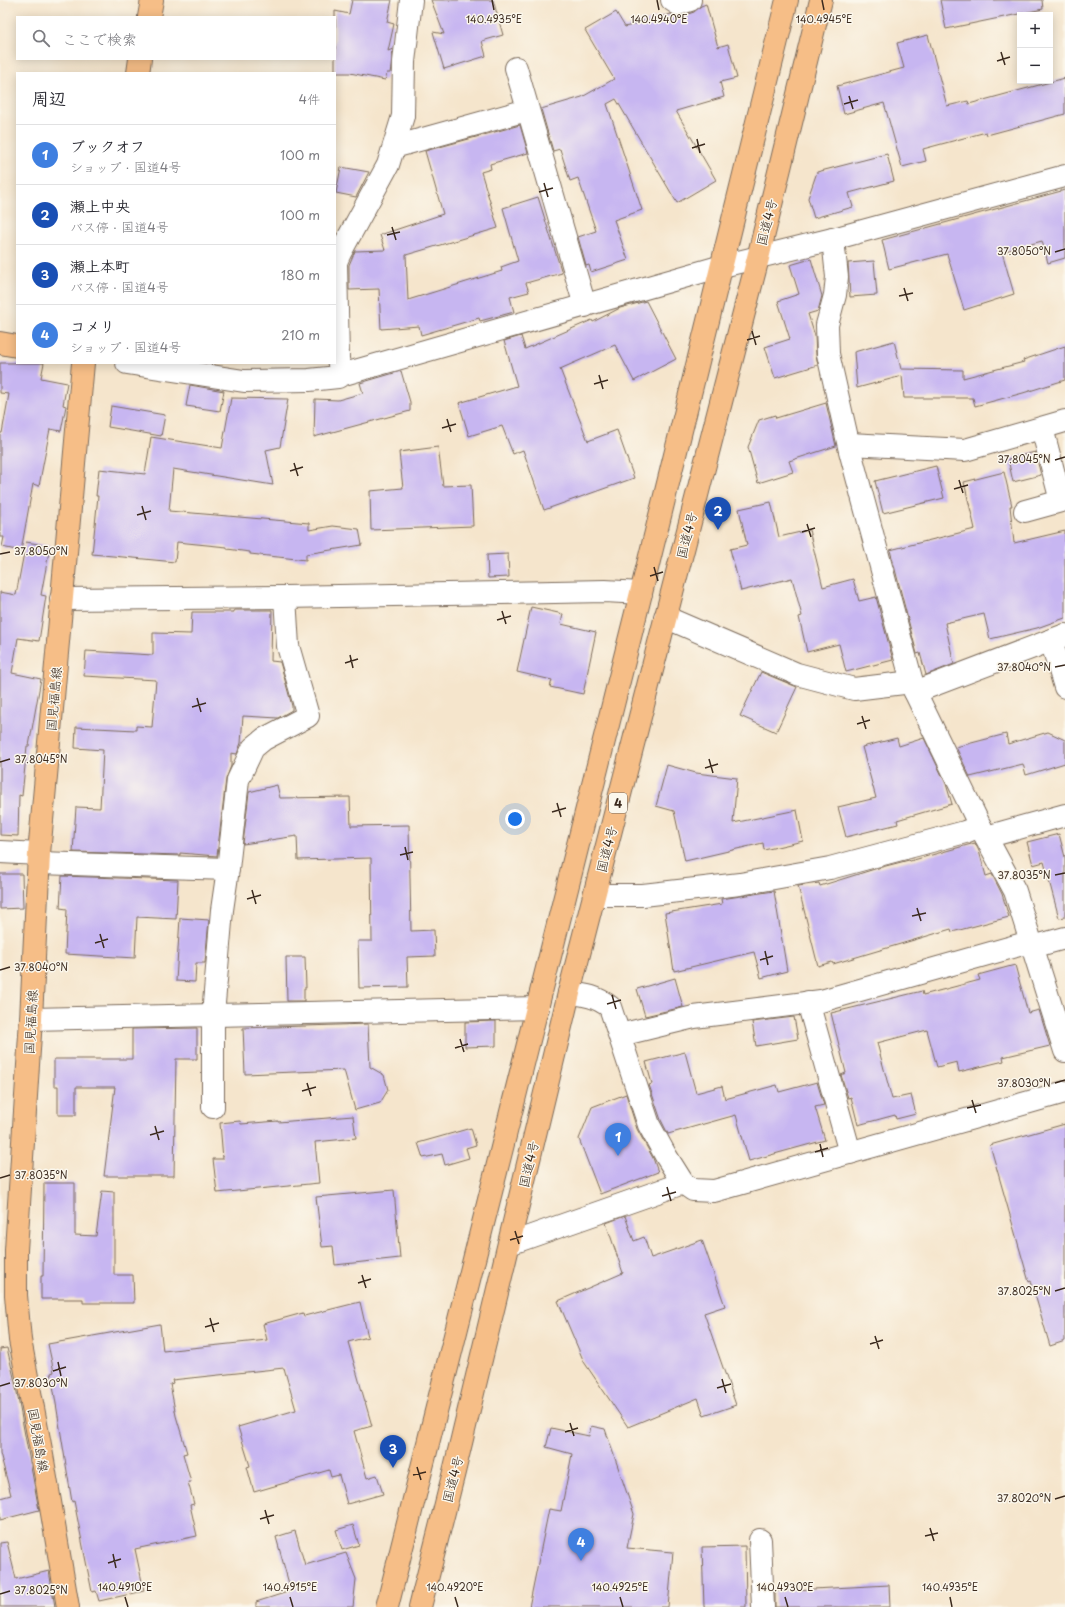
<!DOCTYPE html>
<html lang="ja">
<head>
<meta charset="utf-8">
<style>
  body { margin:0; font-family:"Playpen Sans","Klee One",sans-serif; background:#f2f2f3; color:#2b2b33 }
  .controls { position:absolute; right:12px; top:12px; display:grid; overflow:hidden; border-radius:0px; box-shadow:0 2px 10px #0003 }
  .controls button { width:36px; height:36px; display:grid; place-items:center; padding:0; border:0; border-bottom:1px solid #e1e1e2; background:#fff; color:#2b2b33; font:20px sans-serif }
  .you { position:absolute; left:515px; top:819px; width:14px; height:14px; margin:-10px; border:3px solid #fff; border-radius:50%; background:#1a73e8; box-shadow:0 0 0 6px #1a73e833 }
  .badge { display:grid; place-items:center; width:26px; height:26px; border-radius:50%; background:#1f6fb2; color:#fff; font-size:13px; font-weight:700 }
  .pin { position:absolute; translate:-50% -33px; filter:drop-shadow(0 1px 2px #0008) }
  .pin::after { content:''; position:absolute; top:21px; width:14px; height:12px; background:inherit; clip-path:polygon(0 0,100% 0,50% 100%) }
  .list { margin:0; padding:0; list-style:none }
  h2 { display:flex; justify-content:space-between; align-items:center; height:52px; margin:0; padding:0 16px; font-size:17px }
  h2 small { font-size:13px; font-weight:400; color:#7c7c81 }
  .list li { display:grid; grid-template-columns:26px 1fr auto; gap:12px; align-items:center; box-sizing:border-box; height:60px; padding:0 16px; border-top:1px solid #e1e1e2 }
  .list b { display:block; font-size:15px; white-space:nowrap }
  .list p { margin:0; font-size:13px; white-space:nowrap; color:#7c7c81 }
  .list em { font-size:13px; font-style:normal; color:#7c7c81 }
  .icon { flex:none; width:22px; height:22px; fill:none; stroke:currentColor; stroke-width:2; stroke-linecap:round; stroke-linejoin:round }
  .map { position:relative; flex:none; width:1065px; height:1607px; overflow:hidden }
  .search { position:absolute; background:#fff; box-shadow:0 2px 10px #0003; left:16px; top:16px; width:320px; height:44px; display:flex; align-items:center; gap:10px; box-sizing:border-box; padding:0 14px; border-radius:0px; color:#7c7c81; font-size:15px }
  .panel { position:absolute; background:#fff; box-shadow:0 2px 10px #0003; left:16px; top:72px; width:320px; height:292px; border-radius:0px }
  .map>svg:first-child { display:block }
  .building { fill:#c7b6f1 }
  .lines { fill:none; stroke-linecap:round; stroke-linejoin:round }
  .minor-casing { stroke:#7c6b5b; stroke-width:24 }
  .major-casing { stroke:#7c6b5b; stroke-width:24 }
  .highway-casing { stroke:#7c6b5b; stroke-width:24 }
  .minor { stroke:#fff; stroke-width:22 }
  .major { stroke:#f6be87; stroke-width:22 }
  .highway { stroke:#f6be87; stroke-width:22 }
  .ticks { fill:none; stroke:#3b2a1e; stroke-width:1.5 }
  .labels { text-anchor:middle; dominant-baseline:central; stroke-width:3; stroke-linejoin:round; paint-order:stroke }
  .shield { fill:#fbf7ec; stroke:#75685c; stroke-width:1 }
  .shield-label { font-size:12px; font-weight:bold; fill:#3b2a1e }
  .street-label { font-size:13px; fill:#3b2a1e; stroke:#fbf7ec }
  .ticks-label { font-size:10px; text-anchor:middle; fill:#3b2a1e; stroke:#fbf7ec; stroke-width:3; stroke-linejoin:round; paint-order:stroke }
</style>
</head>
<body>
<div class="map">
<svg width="1065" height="1607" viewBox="0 0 1065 1607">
  <rect width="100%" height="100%" fill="#fbf7ec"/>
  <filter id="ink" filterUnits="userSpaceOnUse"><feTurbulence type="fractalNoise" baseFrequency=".025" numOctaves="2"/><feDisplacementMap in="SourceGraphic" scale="8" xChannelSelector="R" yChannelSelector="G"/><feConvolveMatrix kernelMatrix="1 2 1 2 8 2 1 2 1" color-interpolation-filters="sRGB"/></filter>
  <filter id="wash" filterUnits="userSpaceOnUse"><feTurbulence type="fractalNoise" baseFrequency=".012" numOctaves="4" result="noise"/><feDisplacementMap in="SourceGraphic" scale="16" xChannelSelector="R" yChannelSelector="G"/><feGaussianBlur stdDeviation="0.9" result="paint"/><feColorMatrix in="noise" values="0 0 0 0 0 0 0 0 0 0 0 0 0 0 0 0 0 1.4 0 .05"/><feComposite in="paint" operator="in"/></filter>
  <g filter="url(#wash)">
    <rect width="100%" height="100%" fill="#f5e5cc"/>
    <g id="blocks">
      <g class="building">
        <path d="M 352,0 L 392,0 L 387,22 L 394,24 L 388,51 L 393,49 L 391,67 L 390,73 L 387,73 L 385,80 L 350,73 L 335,73 L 335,11 L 349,14 Z"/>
        <path d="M 431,0 L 493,0 L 503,35 L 482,41 L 486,56 L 444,69 L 433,32 L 444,34 Z"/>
        <path d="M 940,0 L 1042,0 L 1043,9 L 946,29 Z"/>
        <path d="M 706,4 L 718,47 L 728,44 L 737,78 L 720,82 L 724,97 L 676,111 L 716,180 L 677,203 L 616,99 L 607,104 L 642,210 L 614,220 L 628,260 L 591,272 L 589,265 L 586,266 L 578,237 L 596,231 L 578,178 L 570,181 L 560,149 L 553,151 L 541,109 L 582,97 L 614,79 L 585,30 L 616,12 L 625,27 L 671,14 L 676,16 L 682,16 L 694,12 L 701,6 Z"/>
        <path d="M 928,35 L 947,106 L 968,101 L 969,104 L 1065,78 L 1065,114 L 987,135 L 986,132 L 923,149 L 926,161 L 902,167 L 884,103 L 844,114 L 837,86 L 904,68 L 897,43 Z"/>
        <path d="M 520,125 L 528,153 L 490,164 L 491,169 L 481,172 L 498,228 L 406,255 L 408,300 L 502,271 L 501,267 L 518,261 L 503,208 L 538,197 L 562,273 L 526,283 L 529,292 L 510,297 L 514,312 L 480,321 L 479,318 L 421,335 L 419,326 L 381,329 L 379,289 L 349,290 L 349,265 L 355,251 L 385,250 L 380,235 L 443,214 L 425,151 Z"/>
        <path d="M 887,154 L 894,181 L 849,193 L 853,207 L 814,218 L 808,198 L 817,172 Z"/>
        <path d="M 341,167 L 369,172 L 356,197 L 336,193 Z"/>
        <path d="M 1065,190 L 1065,258 L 1048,263 L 1042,241 L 1002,252 L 1014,294 L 964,310 L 947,254 L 889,269 L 882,240 Z"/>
        <path d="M 811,259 L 822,296 L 818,311 L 808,314 L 815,336 L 816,355 L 818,365 L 775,378 L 765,347 L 790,339 L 778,301 L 799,294 L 790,265 Z"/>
        <path d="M 874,261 L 877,295 L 850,297 L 848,263 Z"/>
        <path d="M 646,301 L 676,359 L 634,381 L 615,345 L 560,369 L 588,441 L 617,430 L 634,478 L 544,510 L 523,450 L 513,454 L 502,426 L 469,436 L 459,403 L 517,386 L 504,341 L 521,336 L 525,349 L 592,320 L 593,322 L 620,308 Z"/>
        <path d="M 894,341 L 901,369 L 963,370 L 963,378 L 1024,362 L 1023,360 L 1065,346 L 1065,380 L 1023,393 L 975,406 L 973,398 L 904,398 L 902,376 L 857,388 L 854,352 Z"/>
        <path d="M 0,363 L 44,363 L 41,378 L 67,383 L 63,405 L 66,406 L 61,431 L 50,429 L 39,486 L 33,484 L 21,551 L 2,547 L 4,537 L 0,537 L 0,433 L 2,433 L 9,394 L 0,393 Z"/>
        <path d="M 401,371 L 410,402 L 410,411 L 314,437 L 315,399 L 338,400 L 363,393 L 360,383 Z"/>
        <path d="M 190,385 L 224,391 L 220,411 L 186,406 Z"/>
        <path d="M 231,398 L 288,399 L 280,447 L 266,450 L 273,485 L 173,469 L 169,511 L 309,523 L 309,530 L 333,526 L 359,529 L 362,545 L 306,554 L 306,560 L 250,554 L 250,552 L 227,549 L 227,547 L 177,542 L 175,562 L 92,554 L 98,496 L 96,496 L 99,469 L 145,474 L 151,437 L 222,448 Z"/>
        <path d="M 826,403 L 836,446 L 789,461 L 793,472 L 758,483 L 748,447 L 759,420 L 775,415 L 776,418 Z"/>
        <path d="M 111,406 L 165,415 L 161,436 L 108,427 Z"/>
        <path d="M 438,447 L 443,486 L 471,485 L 473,526 L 371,530 L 370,491 L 403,488 L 399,452 Z"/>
        <path d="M 1035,452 L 1041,475 L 1013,482 L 1008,459 Z"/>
        <path d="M 936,466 L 944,498 L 883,513 L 875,481 Z"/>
        <path d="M 1004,472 L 1012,506 L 1010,506 L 1014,543 L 1065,531 L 1065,618 L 1037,628 L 990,639 L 984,614 L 945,623 L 954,664 L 926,675 L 920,653 L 917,654 L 890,550 L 975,529 L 964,482 Z"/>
        <path d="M 771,502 L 779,537 L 809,530 L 823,587 L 853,579 L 859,601 L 876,597 L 893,660 L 846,672 L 839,644 L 807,652 L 799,617 L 802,616 L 792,578 L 741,591 L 730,549 L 747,545 L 739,509 Z"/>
        <path d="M 26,542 L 50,546 L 41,595 L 46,596 L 39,641 L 18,638 L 12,673 L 41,679 L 29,746 L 27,746 L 22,796 L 19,795 L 18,836 L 0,835 L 0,592 L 16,595 Z"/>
        <path d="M 508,554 L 509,577 L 488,578 L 487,555 Z"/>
        <path d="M 531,607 L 563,614 L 561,624 L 596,632 L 583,694 L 550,687 L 552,680 L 517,672 Z"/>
        <path d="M 234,610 L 272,610 L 271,661 L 280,662 L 292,706 L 292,710 L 278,718 L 243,716 L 241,743 L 237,754 L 231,753 L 231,766 L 226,779 L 217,856 L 180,853 L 180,855 L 73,852 L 76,807 L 100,808 L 103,750 L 75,748 L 76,727 L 136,730 L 136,726 L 152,727 L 156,680 L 84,676 L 86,651 L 153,655 L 153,633 L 191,634 L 192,612 L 234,612 Z"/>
        <path d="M 761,672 L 797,687 L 776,732 L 740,716 Z"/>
        <path d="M 1048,732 L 1065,740 L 1065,763 L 1026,775 L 1023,764 L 970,777 L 956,747 L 1006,734 L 1008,744 Z"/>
        <path d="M 897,738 L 899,746 L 924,738 L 946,784 L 952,804 L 897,820 L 898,824 L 846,837 L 838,807 L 876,798 L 862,747 Z"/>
        <path d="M 667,765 L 696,773 L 737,778 L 733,823 L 797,810 L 803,841 L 764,850 L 763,843 L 685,861 L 674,811 L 656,806 Z"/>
        <path d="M 277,785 L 280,798 L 350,797 L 351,826 L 409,825 L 411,931 L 434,930 L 435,956 L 407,957 L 408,987 L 359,988 L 358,941 L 372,941 L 371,858 L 298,860 L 297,836 L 243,844 L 249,792 Z"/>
        <path d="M 1059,834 L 1065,857 L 1065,917 L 1059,918 L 1044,862 L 1033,865 L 1027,842 Z"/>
        <path d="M 975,843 L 979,851 L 986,876 L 992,874 L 1002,894 L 1009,917 L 952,932 L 951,929 L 833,964 L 832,962 L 818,966 L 798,886 L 819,883 L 820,886 L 878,868 L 909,860 L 910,861 Z"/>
        <path d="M 0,874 L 22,874 L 23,908 L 0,909 Z"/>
        <path d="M 62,876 L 178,880 L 176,919 L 137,917 L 135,958 L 65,954 L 67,909 L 60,908 Z"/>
        <path d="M 774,891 L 787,971 L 761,978 L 754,952 L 674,971 L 665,913 L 722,904 L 721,899 Z"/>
        <path d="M 180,918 L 209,920 L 205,963 L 196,963 L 195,982 L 176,981 Z"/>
        <path d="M 286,957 L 305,957 L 306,988 L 304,988 L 304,1001 L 287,1001 Z"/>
        <path d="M 1015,965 L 1028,1013 L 1039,1010 L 1050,1046 L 1003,1057 L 1004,1061 L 959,1072 L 957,1062 L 937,1067 L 927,1030 L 877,1043 L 892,1099 L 911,1095 L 916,1114 L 896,1119 L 895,1115 L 858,1125 L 851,1097 L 848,1098 L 841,1075 L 846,1073 L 831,1013 L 922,991 L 923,995 L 980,980 L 978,975 Z"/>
        <path d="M 675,978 L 683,1007 L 645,1016 L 637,989 Z"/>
        <path d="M 794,1017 L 798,1039 L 756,1046 L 752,1022 Z"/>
        <path d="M 496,1021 L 496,1046 L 465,1047 L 465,1022 Z"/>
        <path d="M 368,1024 L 370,1067 L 384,1075 L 388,1090 L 380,1103 L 355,1110 L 344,1070 L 245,1074 L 243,1028 Z"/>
        <path d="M 197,1028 L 197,1059 L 176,1059 L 174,1176 L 104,1176 L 115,1087 L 76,1087 L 76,1115 L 58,1115 L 58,1086 L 54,1086 L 54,1059 L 132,1059 L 132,1029 Z"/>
        <path d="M 685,1052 L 696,1093 L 722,1086 L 725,1099 L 777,1085 L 779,1092 L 817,1082 L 824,1105 L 815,1107 L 825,1140 L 749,1161 L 736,1115 L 668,1134 L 661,1120 L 649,1085 L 652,1084 L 646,1062 Z"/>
        <path d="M 626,1094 L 637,1129 L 653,1158 L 658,1172 L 600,1194 L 579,1139 L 592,1107 Z"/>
        <path d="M 353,1116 L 356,1138 L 315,1142 L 319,1183 L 217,1193 L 213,1159 L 223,1159 L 220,1123 L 240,1121 L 241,1124 L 278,1121 L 278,1122 Z"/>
        <path d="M 1065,1124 L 1065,1341 L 1050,1346 L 1031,1281 L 1029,1282 L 990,1145 Z"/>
        <path d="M 471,1128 L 476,1145 L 466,1148 L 469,1158 L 445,1165 L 442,1154 L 423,1158 L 418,1143 Z"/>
        <path d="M 44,1183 L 75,1183 L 75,1235 L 96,1236 L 102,1191 L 114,1192 L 114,1275 L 133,1275 L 134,1303 L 83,1303 L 83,1299 L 41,1299 L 41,1276 L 43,1276 Z"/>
        <path d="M 394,1190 L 400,1258 L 335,1265 L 333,1246 L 322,1247 L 316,1197 Z"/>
        <path d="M 625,1216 L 634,1241 L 644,1237 L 651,1258 L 702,1240 L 725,1306 L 704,1313 L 736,1405 L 704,1416 L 698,1398 L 628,1427 L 584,1362 L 558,1301 L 623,1273 L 606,1223 Z"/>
        <path d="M 360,1302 L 368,1337 L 348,1342 L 372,1426 L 354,1431 L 367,1478 L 377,1475 L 383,1494 L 347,1504 L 339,1475 L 331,1477 L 329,1470 L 254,1492 L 247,1467 L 250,1466 L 238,1427 L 296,1410 L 284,1368 L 172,1380 L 173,1383 L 170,1384 L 176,1416 L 187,1453 L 183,1454 L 191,1482 L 188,1482 L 194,1504 L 190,1505 L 197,1536 L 135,1549 L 144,1591 L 99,1601 L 96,1591 L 92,1592 L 74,1501 L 72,1502 L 51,1373 L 54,1372 L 48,1344 L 160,1324 L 163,1351 L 267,1340 L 263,1324 L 303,1313 L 304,1316 Z"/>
        <path d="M 7,1348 L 15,1382 L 39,1510 L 0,1520 L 0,1498 L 11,1495 L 0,1453 L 0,1349 Z"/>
        <path d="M 591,1426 L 605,1429 L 634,1514 L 627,1548 L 673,1552 L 668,1607 L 529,1607 L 549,1509 L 561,1511 L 572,1454 L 546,1447 L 551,1428 L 589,1436 Z"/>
        <path d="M 353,1525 L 359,1545 L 342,1550 L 336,1530 Z"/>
        <path d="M 295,1531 L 305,1565 L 346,1553 L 356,1579 L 353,1607 L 256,1607 L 256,1602 L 291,1591 L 276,1537 Z"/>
        <path d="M 7,1542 L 16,1579 L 49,1571 L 55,1607 L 0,1607 L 0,1543 Z"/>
        <path d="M 745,1546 L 746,1607 L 704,1607 L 702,1547 Z"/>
        <path d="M 889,1585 L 890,1607 L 775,1607 L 775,1591 Z"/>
      </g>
    </g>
  </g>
  <g filter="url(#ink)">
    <use href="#blocks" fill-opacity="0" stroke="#7c6b5b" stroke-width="1"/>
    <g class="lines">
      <g class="minor-casing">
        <g id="minor">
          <path d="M 672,0 L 678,4 L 690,0"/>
          <path d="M 516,68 L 585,306"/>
          <path d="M 394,147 L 527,110"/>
          <path d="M 833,239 L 837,277 L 835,295 L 827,325 L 828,354 L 850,451 L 912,682 L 915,692 L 980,826 L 1015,891 L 1065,1051"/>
          <path d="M 127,363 L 244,381 L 309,380 L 338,377 L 341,375 L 722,266 L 833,239 L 1065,176"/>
          <path d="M 341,375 L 338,359 L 336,262 L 340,253 L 388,165 L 403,116 L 404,62 L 411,0"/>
          <path d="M 1042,428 L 1061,501"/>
          <path d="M 849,444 L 965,450 L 1065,421"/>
          <path d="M 1025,511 L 1065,500"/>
          <path d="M 61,599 L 285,597 L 605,591 L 641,593"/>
          <path d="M 665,617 L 797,674 L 854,689 L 912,682"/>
          <path d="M 1051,640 L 1065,687"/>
          <path d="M 915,692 L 1065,635"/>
          <path d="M 986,837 L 1065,815"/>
          <path d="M 0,852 L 39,854"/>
          <path d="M 39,863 L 228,869"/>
          <path d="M 595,895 L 643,895 L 740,884 L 830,868 L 965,832 L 980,826"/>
          <path d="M 1032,947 L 1065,938"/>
          <path d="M 569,993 C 586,995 596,996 610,1007 L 649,1125 L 666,1156 L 683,1183 L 693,1190 L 714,1191 L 1065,1092"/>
          <path d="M 808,1002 L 850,1153"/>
          <path d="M 31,1019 L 538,1008"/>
          <path d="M 620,1035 L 694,1017 L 821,1001 L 1030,942"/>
          <path d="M 213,1107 L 213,1015 L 222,910 L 228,869 L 238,780 L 253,748 L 264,739 L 308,716 L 288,646 L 285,597"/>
          <path d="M 509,1244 L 683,1183"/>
          <path d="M 760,1540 L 763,1607"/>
        </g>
      </g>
      <g class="major-casing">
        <g id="major">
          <path d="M 149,17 L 152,0"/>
          <path d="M 138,73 L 140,59"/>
          <path d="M 0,343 L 17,346"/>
          <path d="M 68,1607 L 42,1455 L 20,1340 L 16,1295 L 16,1250 L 31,1019 L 39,854 L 83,363"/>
        </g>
      </g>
      <g class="highway-casing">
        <g id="highway">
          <path d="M 387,1607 L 641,593 L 787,0"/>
          <path d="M 420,1607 L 454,1472 L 569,993 L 758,258 L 821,0"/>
        </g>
      </g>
      <use href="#minor" class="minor"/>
      <use href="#major" class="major"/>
      <use href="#highway" class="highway"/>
    </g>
  </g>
  <path class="ticks" d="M 492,0 L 494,10M 657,0 L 659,10M 822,0 L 824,10M 1001,52 L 1005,65M 997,61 L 1010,57M 849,96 L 853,109M 844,104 L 858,100M 697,139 L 700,153M 692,148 L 705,144M 544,183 L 548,197M 539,192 L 553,188M 392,227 L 396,240M 387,235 L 400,232M 1055,252 L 1065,249M 904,288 L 908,301M 899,296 L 913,293M 752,331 L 756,345M 747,340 L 760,336M 599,375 L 603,389M 594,384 L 608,380M 447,419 L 451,432M 442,428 L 456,424M 1055,460 L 1065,457M 294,463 L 298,476M 290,471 L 303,467M 959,480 L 963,493M 954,489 L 968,485M 142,506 L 146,520M 137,515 L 151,511M 807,524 L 811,537M 802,532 L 815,528M 0,554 L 10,552M 654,567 L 658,581M 650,576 L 663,572M 502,611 L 506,624M 497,620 L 511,616M 350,655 L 353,668M 345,663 L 358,659M 1055,667 L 1065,665M 197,698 L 201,712M 192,707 L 206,703M 862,716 L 866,729M 857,724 L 870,720M 709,759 L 713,773M 0,762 L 10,759M 705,768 L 718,764M 557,803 L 561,817M 552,812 L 566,808M 405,847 L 408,860M 400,855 L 413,852M 1055,875 L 1065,873M 252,890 L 256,904M 247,899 L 261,895M 917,908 L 921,921M 912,916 L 926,913M 100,934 L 104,948M 95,943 L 108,939M 765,951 L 768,965M 760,960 L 773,956M 0,970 L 10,967M 612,995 L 616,1009M 607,1004 L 621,1000M 460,1039 L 464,1052M 455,1048 L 468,1044M 307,1083 L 311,1096M 1055,1083 L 1065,1080M 302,1091 L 316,1087M 972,1100 L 976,1113M 967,1108 L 981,1105M 155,1126 L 159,1140M 150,1135 L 164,1131M 820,1144 L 823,1157M 815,1152 L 828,1148M 0,1178 L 10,1175M 667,1187 L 671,1201M 662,1196 L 676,1192M 515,1231 L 519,1244M 510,1240 L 523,1236M 362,1275 L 366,1288M 358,1283 L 371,1279M 1055,1291 L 1065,1288M 210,1318 L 214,1332M 205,1327 L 219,1323M 875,1336 L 879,1349M 870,1344 L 883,1340M 58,1362 L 61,1376M 53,1371 L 66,1367M 722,1379 L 726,1393M 0,1386 L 10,1383M 717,1388 L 731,1384M 570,1423 L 574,1436M 565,1432 L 578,1428M 417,1467 L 421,1480M 413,1475 L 426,1472M 1055,1499 L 1065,1496M 265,1510 L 269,1524M 260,1519 L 274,1515M 930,1528 L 934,1541M 925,1536 L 938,1533M 113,1554 L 116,1568M 108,1563 L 121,1559M 0,1594 L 10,1591M 125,1597 L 128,1607M 290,1597 L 293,1607M 455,1597 L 458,1607M 620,1597 L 623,1607M 785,1597 L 788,1607M 950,1597 L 952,1607"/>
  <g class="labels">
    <rect class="shield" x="609" y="793" width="18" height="20" rx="3"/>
    <g class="shield-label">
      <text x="618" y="803">4</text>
    </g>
    <g class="street-label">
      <text transform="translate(766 222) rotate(-76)">国道4号</text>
      <text transform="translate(686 535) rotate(-76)">国道4号</text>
      <text transform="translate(53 699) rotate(-85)">国見福島線</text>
      <text transform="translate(606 849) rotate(-76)">国道4号</text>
      <text transform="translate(30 1022) rotate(-87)">国見福島線</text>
      <text transform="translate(528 1164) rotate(-77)">国道4号</text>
      <text transform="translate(39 1440) rotate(80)">国見福島線</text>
      <text transform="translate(452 1479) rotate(-76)">国道4号</text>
    </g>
  </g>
  <g class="ticks-label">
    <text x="494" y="23">140.4935°E</text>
    <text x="659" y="23">140.4940°E</text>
    <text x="824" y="23">140.4945°E</text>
    <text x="1024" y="255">37.8050°N</text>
    <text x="1024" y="463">37.8045°N</text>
    <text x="41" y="555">37.8050°N</text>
    <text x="1024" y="671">37.8040°N</text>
    <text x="41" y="763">37.8045°N</text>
    <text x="1024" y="879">37.8035°N</text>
    <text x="41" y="971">37.8040°N</text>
    <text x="1024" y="1087">37.8030°N</text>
    <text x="41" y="1179">37.8035°N</text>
    <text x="1024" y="1295">37.8025°N</text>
    <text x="41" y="1387">37.8030°N</text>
    <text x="1024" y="1502">37.8020°N</text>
    <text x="125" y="1591">140.4910°E</text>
    <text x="290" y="1591">140.4915°E</text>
    <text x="455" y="1591">140.4920°E</text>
    <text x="620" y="1591">140.4925°E</text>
    <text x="785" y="1591">140.4930°E</text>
    <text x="950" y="1591">140.4935°E</text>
    <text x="41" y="1594">37.8025°N</text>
  </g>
</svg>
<div class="controls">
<button>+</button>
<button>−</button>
</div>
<div class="you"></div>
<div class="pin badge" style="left:618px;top:1156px;background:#3f7fe0">1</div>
<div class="pin badge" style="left:718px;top:530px;background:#1a4fb4">2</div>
<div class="pin badge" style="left:393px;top:1468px;background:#1a4fb4">3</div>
<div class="pin badge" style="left:581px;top:1561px;background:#3f7fe0">4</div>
<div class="search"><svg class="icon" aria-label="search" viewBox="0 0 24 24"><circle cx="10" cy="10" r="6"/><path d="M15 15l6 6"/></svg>ここで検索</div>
<section class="panel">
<h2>周辺<small>4件</small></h2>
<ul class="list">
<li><span class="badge" style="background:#3f7fe0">1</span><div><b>ブックオフ</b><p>ショップ · 国道4号</p></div><em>100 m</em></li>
<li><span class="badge" style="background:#1a4fb4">2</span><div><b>瀬上中央</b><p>バス停 · 国道4号</p></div><em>100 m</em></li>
<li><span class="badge" style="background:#1a4fb4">3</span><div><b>瀬上本町</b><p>バス停 · 国道4号</p></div><em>180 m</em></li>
<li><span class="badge" style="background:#3f7fe0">4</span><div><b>コメリ</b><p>ショップ · 国道4号</p></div><em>210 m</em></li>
</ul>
</section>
</div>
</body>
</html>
